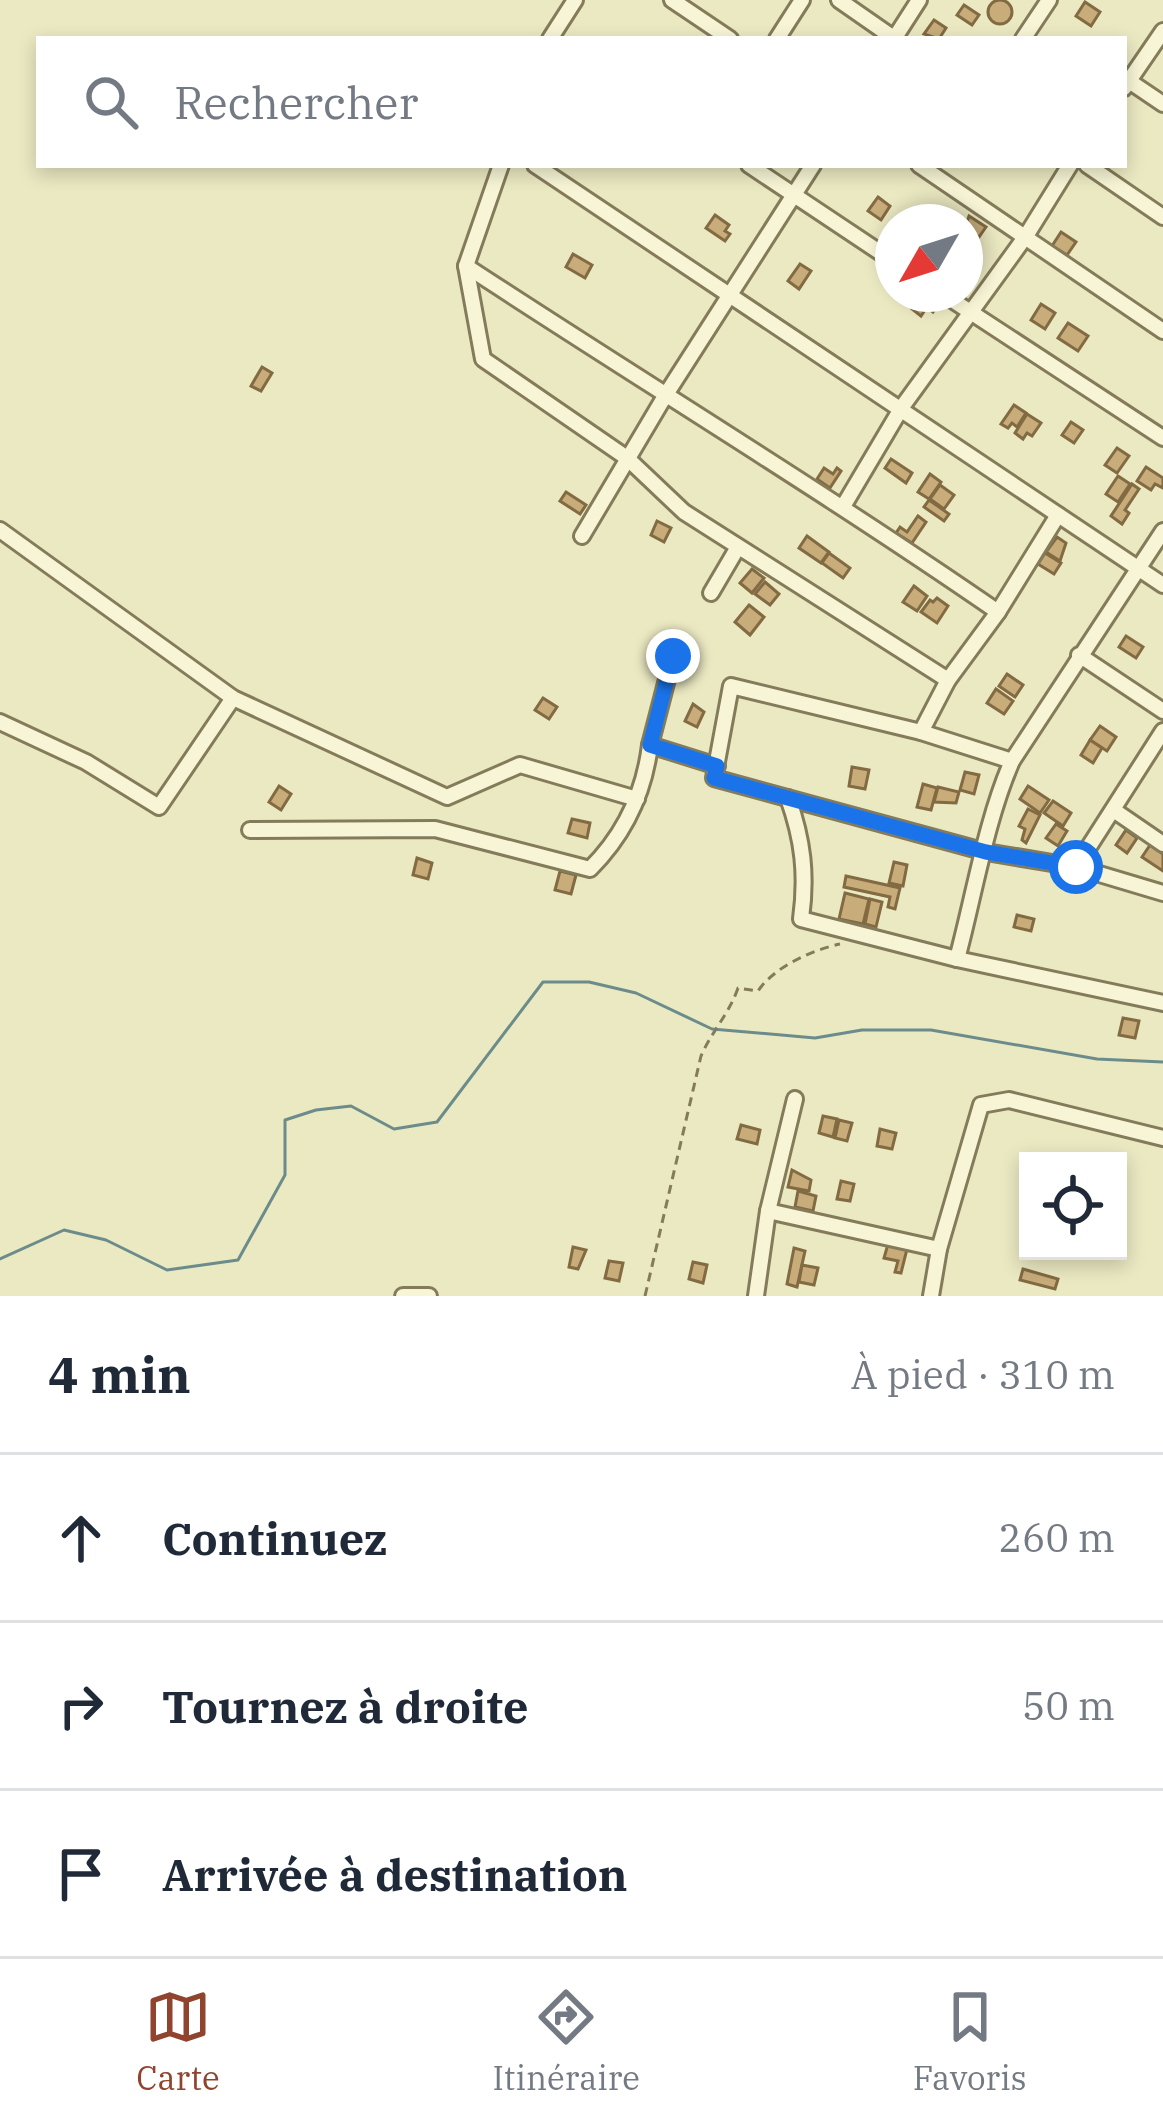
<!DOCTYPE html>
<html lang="fr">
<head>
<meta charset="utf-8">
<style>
  body { margin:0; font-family:"IBM Plex Serif",serif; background:#f6f6f7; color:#1f2937 }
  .controls { position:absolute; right:36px; bottom:36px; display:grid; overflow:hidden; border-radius:0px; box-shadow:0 6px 18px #0003 }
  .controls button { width:108px; height:108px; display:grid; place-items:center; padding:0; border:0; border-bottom:3px solid #e0e1e3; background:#fff; color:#1f2937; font:60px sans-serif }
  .compass { position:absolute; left:875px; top:204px; width:108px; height:108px; border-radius:50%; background:#fff; box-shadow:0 6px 18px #0003; rotate:231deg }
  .stop { position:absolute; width:36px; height:36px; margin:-27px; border:9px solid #1a73e8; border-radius:50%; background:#fff }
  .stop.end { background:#1a73e8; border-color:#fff; box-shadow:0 3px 12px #0008 }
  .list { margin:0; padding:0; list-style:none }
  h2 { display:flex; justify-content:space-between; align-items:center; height:156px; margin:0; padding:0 48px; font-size:51px }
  h2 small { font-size:39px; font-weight:400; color:#747a83 }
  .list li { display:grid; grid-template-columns:78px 1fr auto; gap:36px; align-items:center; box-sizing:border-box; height:168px; padding:0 48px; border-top:3px solid #e0e1e3 }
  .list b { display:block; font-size:45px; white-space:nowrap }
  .list em { font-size:39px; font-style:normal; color:#747a83 }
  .icon { flex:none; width:66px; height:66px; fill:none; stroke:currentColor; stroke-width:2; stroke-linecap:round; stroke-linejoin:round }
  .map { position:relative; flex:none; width:1163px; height:1296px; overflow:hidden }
  .search { position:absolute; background:#fff; box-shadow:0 6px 18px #0003; left:36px; right:36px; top:36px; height:132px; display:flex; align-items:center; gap:30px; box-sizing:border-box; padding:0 42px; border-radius:0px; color:#747a83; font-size:45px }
  .sheet { height:660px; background:#fff }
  nav { display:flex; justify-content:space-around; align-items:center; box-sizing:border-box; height:168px; border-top:3px solid #e0e1e3; background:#fff; font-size:33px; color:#747a83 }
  nav a { display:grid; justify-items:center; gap:6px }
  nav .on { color:#90442e }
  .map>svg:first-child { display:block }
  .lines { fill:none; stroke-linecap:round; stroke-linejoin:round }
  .stream { stroke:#6c8c8b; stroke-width:3 }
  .building { fill:#c8ad7a; stroke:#826a42; stroke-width:3 }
  .minor-casing { stroke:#847b5a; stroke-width:20 }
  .path { stroke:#847b5a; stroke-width:3; stroke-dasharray:9 6; stroke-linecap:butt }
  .minor { stroke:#f7f5d5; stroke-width:14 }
  .route { stroke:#1a73e8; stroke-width:15 }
</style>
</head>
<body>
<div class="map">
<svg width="1163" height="1296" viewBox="0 0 1163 1296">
  <rect width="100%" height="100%" fill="#ebe9c2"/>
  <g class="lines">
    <path class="stream" d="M 0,1259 L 64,1230 L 106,1240 L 167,1270 L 238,1260 L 285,1175 L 285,1120 L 316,1110 L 351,1106 L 394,1129 L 437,1122 L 543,982 L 589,982 L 636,993 L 712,1029 L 815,1038 L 862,1030 L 931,1030 L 1097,1059 L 1163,1062"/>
  </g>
  <g class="building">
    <circle cx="1000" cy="12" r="12"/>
    <path d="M 1085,2 L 1100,12 L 1091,26 L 1076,16 Z"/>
    <path d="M 964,5 L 979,15 L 972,25 L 957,15 Z"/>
    <path d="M 934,20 L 946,28 L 939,39 L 924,34 Z"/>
    <path d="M 878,197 L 890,206 L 881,220 L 868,211 Z"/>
    <path d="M 715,215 L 729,225 L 725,231 L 730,234 L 725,241 L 706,228 Z"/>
    <path d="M 969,216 L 986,227 L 979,237 L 965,228 Z"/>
    <path d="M 1061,232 L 1076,242 L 1067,255 L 1052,246 Z"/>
    <path d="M 573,254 L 592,265 L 585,278 L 566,267 Z"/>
    <path d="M 800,264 L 811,271 L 799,289 L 788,281 Z"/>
    <path d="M 922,294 L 939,303 L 933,312 L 927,307 L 921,316 L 912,309 Z"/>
    <path d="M 1041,304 L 1055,313 L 1045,329 L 1031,320 Z"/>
    <path d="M 1068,323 L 1088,336 L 1078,351 L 1058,338 Z"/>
    <path d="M 262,367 L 272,373 L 261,391 L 251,386 Z"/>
    <path d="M 1014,405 L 1026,413 L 1017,427 L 1012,423 L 1008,428 L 1001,424 Z"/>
    <path d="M 1027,414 L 1041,423 L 1032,436 L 1027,433 L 1023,439 L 1015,433 Z"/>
    <path d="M 1071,422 L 1083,430 L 1074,443 L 1062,435 Z"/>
    <path d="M 1117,448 L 1129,456 L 1117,473 L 1105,465 Z"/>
    <path d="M 891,459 L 912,473 L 906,483 L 885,468 Z"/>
    <path d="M 1146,467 L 1163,478 L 1163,488 L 1155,484 L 1151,490 L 1137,481 Z"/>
    <path d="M 824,468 L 833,474 L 837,468 L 841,471 L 830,488 L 817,479 Z"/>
    <path d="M 930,474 L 941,482 L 929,499 L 918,492 Z"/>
    <path d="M 1118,476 L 1130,484 L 1118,502 L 1106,494 Z"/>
    <path d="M 1132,484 L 1139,489 L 1125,510 L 1129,513 L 1122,524 L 1111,516 Z"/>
    <path d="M 940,485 L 954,495 L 944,509 L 930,499 Z"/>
    <path d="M 566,492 L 586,505 L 580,514 L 560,501 Z"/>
    <path d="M 929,500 L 949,514 L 944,521 L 924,507 Z"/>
    <path d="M 918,516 L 926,522 L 912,543 L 896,533 L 900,527 L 907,532 Z"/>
    <path d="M 657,521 L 671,528 L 664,542 L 651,535 Z"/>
    <path d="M 807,536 L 829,552 L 821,563 L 799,548 Z"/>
    <path d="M 1057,537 L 1066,543 L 1060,561 L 1046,552 Z"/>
    <path d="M 829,553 L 850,568 L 843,578 L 822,563 Z"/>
    <path d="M 1045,553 L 1061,563 L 1054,574 L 1038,564 Z"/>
    <path d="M 752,569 L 764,578 L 752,593 L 740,583 Z"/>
    <path d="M 765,582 L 779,594 L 770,605 L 755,594 Z"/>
    <path d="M 914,586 L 927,596 L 917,611 L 903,602 Z"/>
    <path d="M 937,598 L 948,606 L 937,623 L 921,612 L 930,600 L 933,602 Z"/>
    <path d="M 749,605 L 764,617 L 750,635 L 735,622 Z"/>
    <path d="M 1126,636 L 1143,647 L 1136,658 L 1119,647 Z"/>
    <path d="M 1007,674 L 1023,685 L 1015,697 L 999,686 Z"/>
    <path d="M 996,689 L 1013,701 L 1004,714 L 987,703 Z"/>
    <path d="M 543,698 L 557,707 L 549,719 L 535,710 Z"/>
    <path d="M 693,704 L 704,712 L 697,727 L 685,721 Z"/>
    <path d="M 1100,726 L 1116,737 L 1107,751 L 1090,740 Z"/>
    <path d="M 1090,740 L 1102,748 L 1093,763 L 1081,755 Z"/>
    <path d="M 852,767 L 869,770 L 865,789 L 849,786 Z"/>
    <path d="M 965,772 L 979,775 L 974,794 L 960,790 Z"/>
    <path d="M 923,784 L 937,788 L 931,810 L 917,807 Z"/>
    <path d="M 279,786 L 291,794 L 281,810 L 269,802 Z"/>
    <path d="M 1028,786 L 1049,800 L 1040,813 L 1020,799 Z"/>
    <path d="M 938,787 L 959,792 L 956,803 L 934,802 Z"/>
    <path d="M 1053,801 L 1071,813 L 1063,826 L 1044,813 Z"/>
    <path d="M 1028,809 L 1040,815 L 1026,843 L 1022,840 L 1025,829 L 1019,826 Z"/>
    <path d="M 572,819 L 590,823 L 587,838 L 568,833 Z"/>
    <path d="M 1056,824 L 1067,831 L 1058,846 L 1046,838 Z"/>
    <path d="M 1126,830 L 1137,838 L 1127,853 L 1116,845 Z"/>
    <path d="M 1150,845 L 1163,854 L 1163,871 L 1142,857 Z"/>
    <path d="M 417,858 L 432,863 L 428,879 L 413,875 Z"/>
    <path d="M 894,862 L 907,865 L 903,886 L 889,883 Z"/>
    <path d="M 560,871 L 576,875 L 571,894 L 555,890 Z"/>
    <path d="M 846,876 L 900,888 L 895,909 L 888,907 L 890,897 L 844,887 Z"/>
    <path d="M 845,893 L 869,899 L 863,924 L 839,919 Z"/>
    <path d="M 870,899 L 882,902 L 876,927 L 865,924 Z"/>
    <path d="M 1017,915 L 1034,919 L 1031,931 L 1014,927 Z"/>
    <path d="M 1123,1018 L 1139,1021 L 1135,1038 L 1119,1035 Z"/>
    <path d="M 823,1116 L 837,1119 L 833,1137 L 819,1133 Z"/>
    <path d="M 839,1120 L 852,1123 L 847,1141 L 835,1138 Z"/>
    <path d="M 741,1125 L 760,1130 L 757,1144 L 737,1139 Z"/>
    <path d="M 880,1129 L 896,1133 L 892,1149 L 877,1146 Z"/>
    <path d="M 792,1170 L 811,1180 L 809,1191 L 788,1187 Z"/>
    <path d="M 841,1181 L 854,1184 L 850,1201 L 837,1199 Z"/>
    <path d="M 798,1191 L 816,1196 L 813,1211 L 795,1207 Z"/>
    <path d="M 888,1244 L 907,1249 L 901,1273 L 895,1272 L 898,1261 L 884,1258 Z"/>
    <path d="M 573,1247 L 586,1250 L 578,1269 L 569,1267 Z"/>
    <path d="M 794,1248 L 805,1251 L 797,1287 L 787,1284 Z"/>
    <path d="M 609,1261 L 623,1263 L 619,1281 L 605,1278 Z"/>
    <path d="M 693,1262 L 707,1265 L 703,1283 L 689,1279 Z"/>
    <path d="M 802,1265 L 818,1268 L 814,1285 L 799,1282 Z"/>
    <path d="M 1023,1269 L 1058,1279 L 1055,1289 L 1020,1280 Z"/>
  </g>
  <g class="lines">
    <g class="minor-casing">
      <g id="minor">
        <path d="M 672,0 L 730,39"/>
        <path d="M 839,0 L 895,39"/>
        <path d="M 550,39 L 575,0"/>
        <path d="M 777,39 L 802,0"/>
        <path d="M 894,39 L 919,0"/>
        <path d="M 1023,39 L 1049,0"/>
        <path d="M 1129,81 L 1163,104"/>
        <path d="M 1124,88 L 1163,31"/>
        <path d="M 501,165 L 466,266 L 483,359 L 627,458 L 684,512 L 948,680"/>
        <path d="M 535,165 L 1163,585"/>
        <path d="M 749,165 L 893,261"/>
        <path d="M 919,165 L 1163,331"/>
        <path d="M 1087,165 L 1163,217"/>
        <path d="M 466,266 C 643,382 824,492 998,612"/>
        <path d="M 943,294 L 1163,438"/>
        <path d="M 844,505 L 902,407 L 1026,236 L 1070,165"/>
        <path d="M 0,530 L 233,698 L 447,797 L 520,765 L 637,799"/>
        <path d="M 582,536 L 665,396 L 813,165"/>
        <path d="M 711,593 L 738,547"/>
        <path d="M 1079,655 L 1163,711"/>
        <path d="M 0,722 L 86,762 L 159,807 L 233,698"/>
        <path d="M 921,732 L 948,680 L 998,612 L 1058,515"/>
        <path d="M 650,745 L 673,656"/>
        <path d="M 1012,761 L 921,732 L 731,686 L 714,778 L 986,852 L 1076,867 L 1163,893"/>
        <path d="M 788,798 C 803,840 807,875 801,919 L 957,959 L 1163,1003"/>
        <path d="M 1115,811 L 1163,844"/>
        <path d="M 250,830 L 435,829 L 590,869 C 625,834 644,794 650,745 L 717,766"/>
        <path d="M 1076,867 L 1163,731"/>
        <path d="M 957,959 C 974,896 986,820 1012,761 L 1163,531"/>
        <path d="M 768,1211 L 939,1249"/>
        <path d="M 403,1296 L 429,1296"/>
        <path d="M 756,1296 L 768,1211 L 795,1099"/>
        <path d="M 931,1296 L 939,1249 L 981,1105 L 1009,1100 L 1163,1138"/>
      </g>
    </g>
    <path class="path" d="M 645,1296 L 701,1056 C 712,1031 729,1014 738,988 L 758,991 C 774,967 812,950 840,944"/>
    <use href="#minor" class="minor"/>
  </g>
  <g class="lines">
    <path class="route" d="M 673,656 L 650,745 L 717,766 L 714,778 L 986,852 L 1076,867"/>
  </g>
</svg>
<div class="controls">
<button><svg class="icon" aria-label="locate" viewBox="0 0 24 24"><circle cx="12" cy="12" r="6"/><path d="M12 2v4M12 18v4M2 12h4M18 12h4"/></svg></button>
</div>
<svg class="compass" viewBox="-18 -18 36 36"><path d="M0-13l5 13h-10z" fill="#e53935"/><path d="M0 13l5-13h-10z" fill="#747a83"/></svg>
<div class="stop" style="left:1076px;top:867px"></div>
<div class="stop end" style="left:673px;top:656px"></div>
<div class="search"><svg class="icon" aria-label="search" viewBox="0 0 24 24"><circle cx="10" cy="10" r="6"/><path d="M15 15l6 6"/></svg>Rechercher</div>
</div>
<section class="sheet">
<h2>4 min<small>À pied · 310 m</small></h2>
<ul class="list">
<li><svg class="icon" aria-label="ahead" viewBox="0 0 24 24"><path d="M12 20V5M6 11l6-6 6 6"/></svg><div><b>Continuez</b></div><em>260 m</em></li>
<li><svg class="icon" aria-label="right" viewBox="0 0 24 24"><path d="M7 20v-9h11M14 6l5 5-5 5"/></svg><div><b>Tournez à droite</b></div><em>50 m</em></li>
<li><svg class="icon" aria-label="arrive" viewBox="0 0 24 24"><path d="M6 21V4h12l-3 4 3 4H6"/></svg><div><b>Arrivée à destination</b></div></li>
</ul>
</section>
<nav>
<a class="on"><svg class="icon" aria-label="map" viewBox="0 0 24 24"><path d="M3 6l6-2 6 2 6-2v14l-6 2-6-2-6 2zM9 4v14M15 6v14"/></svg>Carte</a>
<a><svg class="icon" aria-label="directions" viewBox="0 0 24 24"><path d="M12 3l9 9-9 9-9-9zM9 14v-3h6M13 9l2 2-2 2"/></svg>Itinéraire</a>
<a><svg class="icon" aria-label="saved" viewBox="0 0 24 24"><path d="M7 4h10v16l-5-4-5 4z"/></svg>Favoris</a>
</nav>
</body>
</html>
